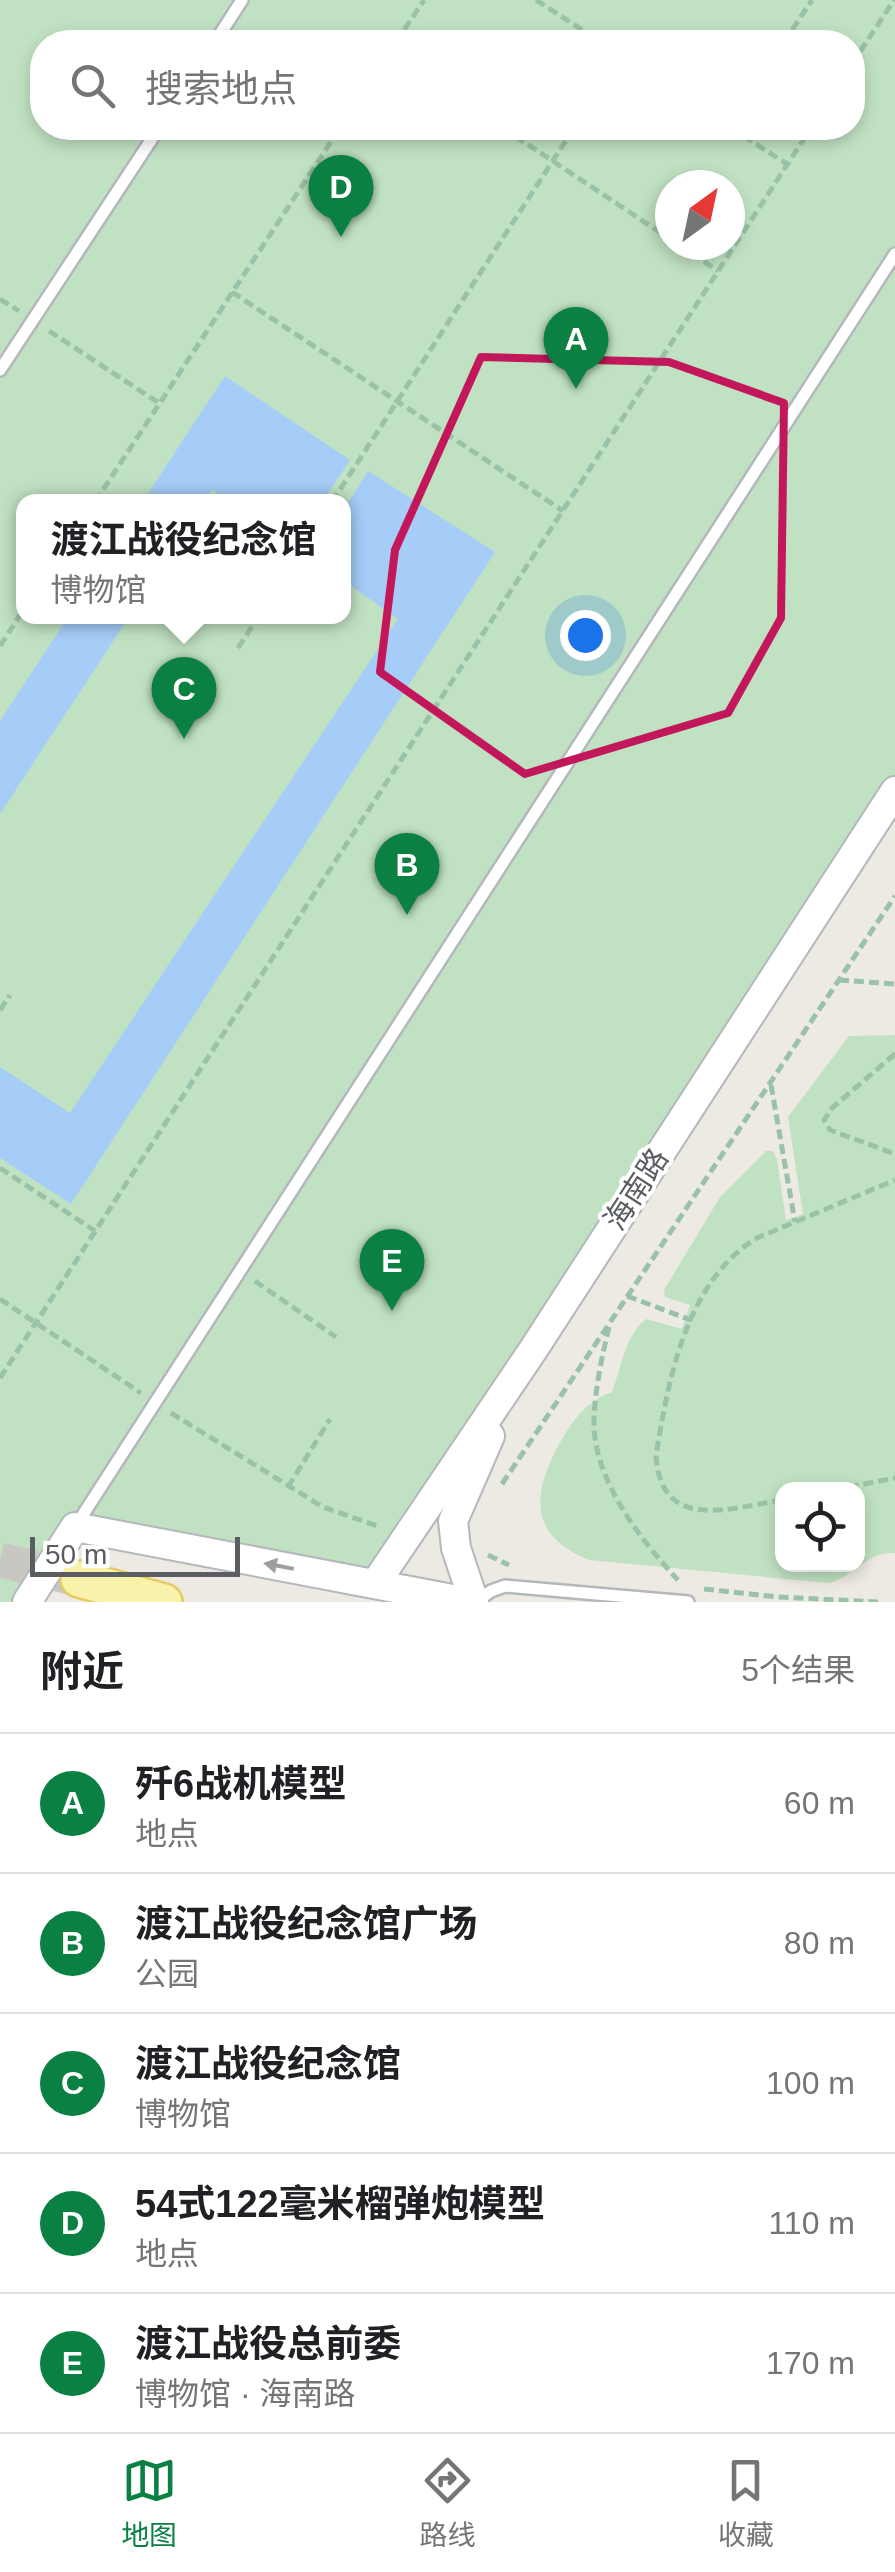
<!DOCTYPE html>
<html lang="zh">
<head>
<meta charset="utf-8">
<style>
  body { margin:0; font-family:Arial,"Noto Sans SC",sans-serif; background:#f6f6f6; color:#202124 }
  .controls { position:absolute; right:30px; bottom:30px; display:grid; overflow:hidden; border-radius:20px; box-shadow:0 5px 15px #0003 }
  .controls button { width:90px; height:90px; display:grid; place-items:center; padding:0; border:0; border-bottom:2px solid #e0e0e0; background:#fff; color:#202124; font:50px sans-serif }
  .compass { position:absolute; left:655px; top:170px; width:90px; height:90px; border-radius:50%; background:#fff; box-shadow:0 5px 15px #0003; rotate:33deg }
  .scale { position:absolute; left:30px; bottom:25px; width:210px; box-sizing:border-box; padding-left:10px; border:5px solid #5a5d61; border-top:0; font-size:28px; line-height:35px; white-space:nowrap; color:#5a5d61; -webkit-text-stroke:8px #fff; paint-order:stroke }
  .you { position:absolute; left:585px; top:635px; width:35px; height:35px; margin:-25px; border:8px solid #fff; border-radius:50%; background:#1a73e8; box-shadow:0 0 0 15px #1a73e833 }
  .badge { display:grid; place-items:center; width:65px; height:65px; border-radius:50%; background:#0b8043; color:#fff; font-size:32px; font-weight:700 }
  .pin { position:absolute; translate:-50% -82px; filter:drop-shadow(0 2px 5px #0008) }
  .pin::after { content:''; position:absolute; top:52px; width:35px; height:30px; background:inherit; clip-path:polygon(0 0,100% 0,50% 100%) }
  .popup { position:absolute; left:16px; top:494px; width:335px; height:130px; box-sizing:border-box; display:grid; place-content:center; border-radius:20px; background:#fff; filter:drop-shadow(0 2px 8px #0005); font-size:32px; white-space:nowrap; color:#757577 }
  .popup b { font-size:38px; color:#202124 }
  .popup::after { content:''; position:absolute; left:50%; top:100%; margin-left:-20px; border:20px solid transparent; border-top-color:#fff }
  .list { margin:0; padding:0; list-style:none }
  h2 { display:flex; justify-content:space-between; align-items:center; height:130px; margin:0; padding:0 40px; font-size:42px }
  h2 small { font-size:32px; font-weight:400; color:#757577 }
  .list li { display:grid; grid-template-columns:65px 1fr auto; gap:30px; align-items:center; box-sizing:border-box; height:140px; padding:0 40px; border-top:2px solid #e0e0e0 }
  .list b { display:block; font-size:38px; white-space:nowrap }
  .list p { margin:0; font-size:32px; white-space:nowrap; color:#757577 }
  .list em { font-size:32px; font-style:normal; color:#757577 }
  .icon { flex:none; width:55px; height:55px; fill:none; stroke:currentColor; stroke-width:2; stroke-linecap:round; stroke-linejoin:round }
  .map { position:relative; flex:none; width:895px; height:1602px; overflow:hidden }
  .search { position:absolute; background:#fff; box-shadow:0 5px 15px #0003; left:30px; right:30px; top:30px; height:110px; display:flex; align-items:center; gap:25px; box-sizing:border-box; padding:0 35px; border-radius:40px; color:#757577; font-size:38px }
  .sheet { height:830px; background:#fff }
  nav { display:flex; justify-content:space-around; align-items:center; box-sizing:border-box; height:140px; border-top:2px solid #e0e0e0; background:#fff; font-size:28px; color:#757577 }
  nav a { display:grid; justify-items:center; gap:5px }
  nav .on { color:#0b8043 }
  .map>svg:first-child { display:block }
  .green { fill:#c0e2c2; fill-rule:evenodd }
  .water { fill:#a6cdf8 }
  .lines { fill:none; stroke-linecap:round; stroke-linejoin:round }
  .primary-tunnel { stroke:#c8c7c2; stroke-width:35; stroke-dasharray:35 18; stroke-linecap:butt }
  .service-casing { stroke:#b4b7bb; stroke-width:16 }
  .tertiary-casing { stroke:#b4b7bb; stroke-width:32 }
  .primary-casing { stroke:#e5cb61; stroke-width:40 }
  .path { stroke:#9ac2a8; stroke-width:5; stroke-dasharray:10 5; stroke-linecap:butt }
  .service { stroke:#fff; stroke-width:11 }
  .tertiary { stroke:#fff; stroke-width:28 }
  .primary { stroke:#f8f2aa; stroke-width:35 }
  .oneway { fill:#9c9ea0 }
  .marked { fill:none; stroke:#c2185b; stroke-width:8; stroke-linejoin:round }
  .labels { text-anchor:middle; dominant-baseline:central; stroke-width:8; stroke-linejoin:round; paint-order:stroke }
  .street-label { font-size:30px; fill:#5a5d61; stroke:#fff }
</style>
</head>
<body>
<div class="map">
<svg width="895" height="1602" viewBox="0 0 895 1602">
  <rect width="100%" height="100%" fill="#eceae2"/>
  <g class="green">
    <path d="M 0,0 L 895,0 L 895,791 L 375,1584 L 75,1528 L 27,1602 L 0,1602 ZM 42,42 L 852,42 L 852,128 L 42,128 ZM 670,185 L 730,185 L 730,245 L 670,245 ZM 24,502 L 344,502 L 344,616 L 24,616 Z"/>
    <path d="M 895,1035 L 895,1553 C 867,1551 854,1577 828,1583 L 589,1560 C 525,1534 533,1490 562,1439 C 575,1417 588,1401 612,1392 C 621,1369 625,1335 646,1319 L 682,1329 L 690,1305 L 665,1297 L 664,1290 L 720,1197 L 766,1151 L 773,1151 L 777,1159 L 786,1220 L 803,1214 L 788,1117 L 849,1036 ZM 782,1490 L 858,1490 L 858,1564 L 782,1564 Z"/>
  </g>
  <g class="water">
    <path d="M 225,376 L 350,460 L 323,501 L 228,501 L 212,490 L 204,501 L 143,501 Z"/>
    <path d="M 368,471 L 495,552 L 71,1204 L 0,1158 L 0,1067 L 70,1113 L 398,619 L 344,581 L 344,509 Z"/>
    <path d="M 68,617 L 129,617 L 0,814 L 0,721 Z"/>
  </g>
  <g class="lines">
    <path class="primary-tunnel" d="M 0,1560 L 78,1579"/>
    <g class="service-casing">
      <g id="service">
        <path d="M 215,42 L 242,0"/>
        <path d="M 0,370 L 159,128"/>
        <path d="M 77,1524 L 895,254"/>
        <path d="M 476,1602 L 491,1591 L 505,1586 L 688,1602"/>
      </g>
    </g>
    <g class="tertiary-casing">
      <g id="tertiary">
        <path d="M 375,1584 L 533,1350 L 895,791"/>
        <path d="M 27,1602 L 75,1527 L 468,1602"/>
        <path d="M 474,1602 L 456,1548 L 453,1521 L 490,1436"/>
      </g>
    </g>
    <g class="primary-casing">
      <path id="primary" d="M 79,1579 L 164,1602"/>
    </g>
    <g class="path">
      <path d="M 536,0 L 601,42"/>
      <path d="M 396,42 L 424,0"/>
      <path d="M 784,42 L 812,0"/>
      <path d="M 852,64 L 894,0"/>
      <path d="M 503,128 L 670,239"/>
      <path d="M 731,128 L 787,164"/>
      <path d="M 679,245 L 718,271"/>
      <path d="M 232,292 L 563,511"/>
      <path d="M 0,299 L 19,311"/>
      <path d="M 49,331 L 159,403"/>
      <path d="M 95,502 L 340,128"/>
      <path d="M 332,502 L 574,128"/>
      <path d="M 0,646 L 24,609"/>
      <path d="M 238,648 L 259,616"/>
      <path d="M 839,980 L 895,984"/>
      <path d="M 0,1010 L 10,995"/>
      <path d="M 895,1054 L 833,1107 L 824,1120 L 830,1130 L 895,1154"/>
      <path d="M 771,1085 L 795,1222"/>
      <path d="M 0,1168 L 95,1231"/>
      <path d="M 255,1281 L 336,1337"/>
      <path d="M 627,1296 L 691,1320"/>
      <path d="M 0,1299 L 141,1393"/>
      <path d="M 609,1327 C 602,1356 595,1389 594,1419 C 592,1478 640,1539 678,1580"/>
      <path d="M 0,1378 L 811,128"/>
      <path d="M 171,1413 L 323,1507 L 380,1527"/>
      <path d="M 502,1484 L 895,896"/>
      <path d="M 288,1487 L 330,1419"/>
      <path d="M 834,1490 L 895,1478"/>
      <path d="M 782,1500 C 731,1508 661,1533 656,1456 C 668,1380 686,1281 757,1238 L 895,1180"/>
      <path d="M 488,1555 L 509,1565"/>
      <path d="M 704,1589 L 778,1597 L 878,1602"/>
    </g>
    <use href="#service" class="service"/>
    <use href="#tertiary" class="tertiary"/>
    <use href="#primary" class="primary"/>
  </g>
  <defs><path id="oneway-solid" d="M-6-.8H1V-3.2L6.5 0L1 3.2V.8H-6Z" transform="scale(2.5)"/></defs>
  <use class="oneway" href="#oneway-solid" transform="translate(279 1566) rotate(-169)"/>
  <path class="marked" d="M 481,357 L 669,362 L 784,403 L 781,618 L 728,713 L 525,774 L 380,672 L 395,550 Z"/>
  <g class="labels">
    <g class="street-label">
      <text transform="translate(636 1189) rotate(-57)">海南路</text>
    </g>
  </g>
</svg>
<div class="controls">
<button><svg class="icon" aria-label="locate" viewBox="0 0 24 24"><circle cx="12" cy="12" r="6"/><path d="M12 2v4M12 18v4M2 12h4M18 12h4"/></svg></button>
</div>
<svg class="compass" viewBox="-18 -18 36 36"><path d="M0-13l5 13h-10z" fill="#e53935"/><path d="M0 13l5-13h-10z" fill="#757577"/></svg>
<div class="scale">50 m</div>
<div class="you"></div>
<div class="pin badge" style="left:576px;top:389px">A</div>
<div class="pin badge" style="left:407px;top:915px">B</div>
<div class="pin badge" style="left:184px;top:739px">C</div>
<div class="popup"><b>渡江战役纪念馆</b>博物馆</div>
<div class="pin badge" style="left:341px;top:237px">D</div>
<div class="pin badge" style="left:392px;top:1311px">E</div>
<div class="search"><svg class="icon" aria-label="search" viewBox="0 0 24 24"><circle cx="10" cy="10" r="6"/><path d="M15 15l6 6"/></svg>搜索地点</div>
</div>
<section class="sheet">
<h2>附近<small>5个结果</small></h2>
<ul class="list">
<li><span class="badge">A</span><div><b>歼6战机模型</b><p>地点</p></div><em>60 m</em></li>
<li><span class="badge">B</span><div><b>渡江战役纪念馆广场</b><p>公园</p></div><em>80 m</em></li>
<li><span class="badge">C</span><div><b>渡江战役纪念馆</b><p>博物馆</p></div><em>100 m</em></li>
<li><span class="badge">D</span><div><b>54式122毫米榴弹炮模型</b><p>地点</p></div><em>110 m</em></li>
<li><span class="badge">E</span><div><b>渡江战役总前委</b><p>博物馆 · 海南路</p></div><em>170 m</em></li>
</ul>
</section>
<nav>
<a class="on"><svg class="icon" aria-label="map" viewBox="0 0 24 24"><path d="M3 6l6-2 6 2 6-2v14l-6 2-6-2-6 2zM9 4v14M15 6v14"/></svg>地图</a>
<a><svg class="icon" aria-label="directions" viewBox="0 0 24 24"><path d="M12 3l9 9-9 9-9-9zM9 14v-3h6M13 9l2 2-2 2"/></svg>路线</a>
<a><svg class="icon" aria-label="saved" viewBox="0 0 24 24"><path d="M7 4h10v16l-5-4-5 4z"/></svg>收藏</a>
</nav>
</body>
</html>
